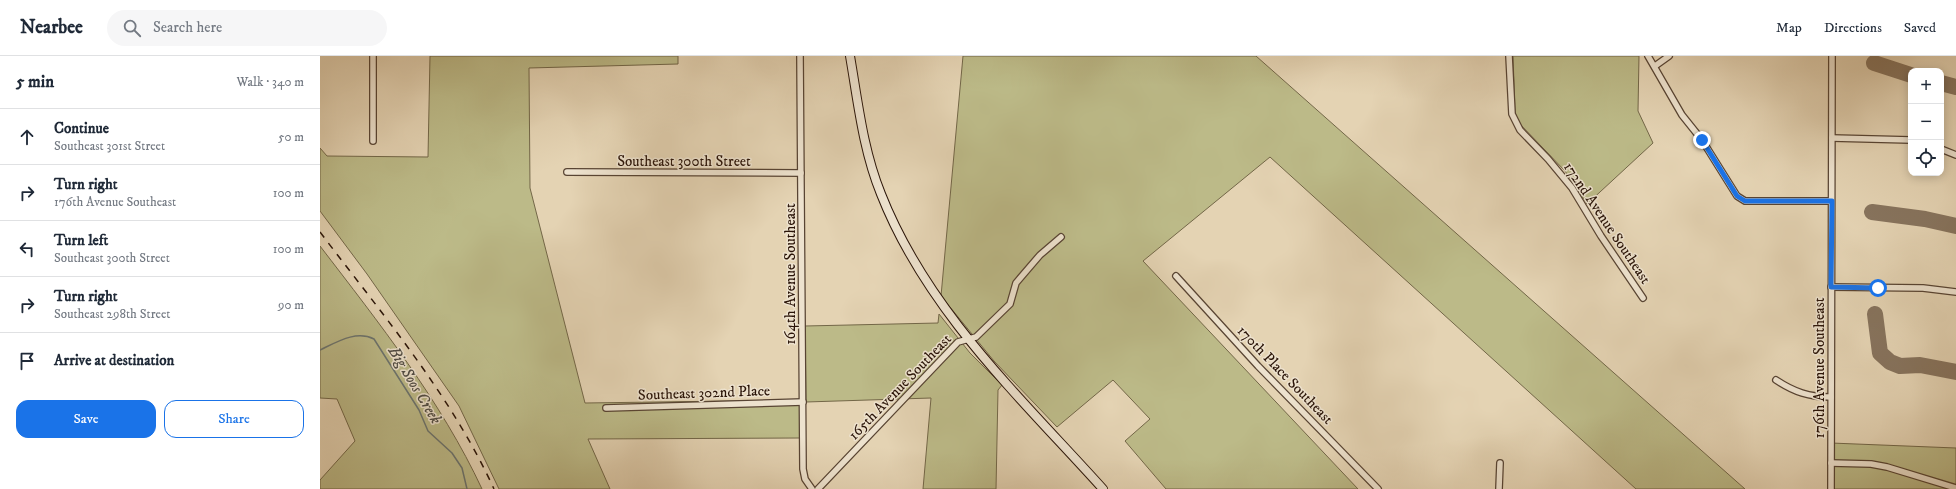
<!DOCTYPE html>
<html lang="en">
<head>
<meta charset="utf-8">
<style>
  body { margin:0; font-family:"IM FELL DW Pica",serif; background:#f6f6f7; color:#1f2937 }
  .controls { position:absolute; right:12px; top:12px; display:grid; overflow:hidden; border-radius:8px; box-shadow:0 2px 10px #0003 }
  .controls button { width:36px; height:36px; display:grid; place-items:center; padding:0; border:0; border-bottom:1px solid #e0e1e3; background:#fff; color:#1f2937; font:20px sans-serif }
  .stop { position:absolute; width:12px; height:12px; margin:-9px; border:3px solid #1a73e8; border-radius:50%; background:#fff }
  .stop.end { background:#1a73e8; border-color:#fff; box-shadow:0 1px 4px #0008 }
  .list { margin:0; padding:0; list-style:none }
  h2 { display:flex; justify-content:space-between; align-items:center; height:52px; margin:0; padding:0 16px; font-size:17px }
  h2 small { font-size:13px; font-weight:400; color:#747a83 }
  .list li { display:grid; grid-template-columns:26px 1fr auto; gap:12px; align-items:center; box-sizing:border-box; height:56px; padding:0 16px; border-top:1px solid #e0e1e3 }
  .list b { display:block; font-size:15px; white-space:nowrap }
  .list p { margin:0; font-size:13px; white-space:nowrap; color:#747a83 }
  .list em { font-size:13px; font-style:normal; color:#747a83 }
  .actions { display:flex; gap:8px; padding:12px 16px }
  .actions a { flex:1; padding:9px 0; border:1px solid #1a73e8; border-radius:12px; text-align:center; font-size:14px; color:#1a73e8 }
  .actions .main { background:#1a73e8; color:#fff }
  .icon { flex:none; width:22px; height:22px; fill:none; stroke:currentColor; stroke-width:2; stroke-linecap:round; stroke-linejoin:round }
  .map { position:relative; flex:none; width:1636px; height:433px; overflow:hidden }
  header { display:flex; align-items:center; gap:24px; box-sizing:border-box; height:56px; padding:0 20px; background:#fff; border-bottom:1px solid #e0e1e3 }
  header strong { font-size:19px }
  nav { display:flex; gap:22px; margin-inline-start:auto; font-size:14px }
  .search { width:280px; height:36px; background:#f6f6f7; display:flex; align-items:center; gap:10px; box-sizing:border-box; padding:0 14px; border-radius:22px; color:#747a83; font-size:15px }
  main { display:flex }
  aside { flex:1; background:#fff }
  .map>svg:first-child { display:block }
  .green { fill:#bcba88; stroke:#736748 }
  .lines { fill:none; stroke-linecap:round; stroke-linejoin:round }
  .stream { stroke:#6c7570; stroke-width:1.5 }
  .taxiway { stroke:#87745e; stroke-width:16 }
  .street-casing { stroke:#584433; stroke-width:8 }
  .secondary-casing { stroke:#2a1408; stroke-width:10 }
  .street { stroke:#ede2ce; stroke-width:5.5 }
  .secondary { stroke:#ede2ce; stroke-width:8 }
  .rail { stroke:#2a1408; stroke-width:1.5; stroke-dasharray:7 7; stroke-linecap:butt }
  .route { stroke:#1a73e8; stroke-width:5 }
  .labels { text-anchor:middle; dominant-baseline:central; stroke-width:3; stroke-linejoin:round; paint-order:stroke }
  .street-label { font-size:15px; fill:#2a1408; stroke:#ede2ce }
  .water-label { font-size:16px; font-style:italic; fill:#504d45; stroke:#ede2ce }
</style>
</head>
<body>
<header>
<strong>Nearbee</strong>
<div class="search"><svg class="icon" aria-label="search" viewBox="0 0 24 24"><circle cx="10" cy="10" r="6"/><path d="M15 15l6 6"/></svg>Search here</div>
<nav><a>Map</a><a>Directions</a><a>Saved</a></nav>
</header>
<main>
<aside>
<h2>5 min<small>Walk · 340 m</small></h2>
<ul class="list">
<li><svg class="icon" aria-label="ahead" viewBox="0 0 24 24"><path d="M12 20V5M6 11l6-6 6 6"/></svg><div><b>Continue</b><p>Southeast 301st Street</p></div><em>50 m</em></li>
<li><svg class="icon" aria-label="right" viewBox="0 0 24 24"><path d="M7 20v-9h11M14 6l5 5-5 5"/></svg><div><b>Turn right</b><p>176th Avenue Southeast</p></div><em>100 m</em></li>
<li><svg class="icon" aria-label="left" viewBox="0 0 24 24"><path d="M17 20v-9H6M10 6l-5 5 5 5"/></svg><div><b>Turn left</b><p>Southeast 300th Street</p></div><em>100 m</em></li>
<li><svg class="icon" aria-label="right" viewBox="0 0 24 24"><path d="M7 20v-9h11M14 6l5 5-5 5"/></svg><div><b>Turn right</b><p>Southeast 298th Street</p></div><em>90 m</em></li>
<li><svg class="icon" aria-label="arrive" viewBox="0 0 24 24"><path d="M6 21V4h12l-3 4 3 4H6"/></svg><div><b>Arrive at destination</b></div></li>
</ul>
<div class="actions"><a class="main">Save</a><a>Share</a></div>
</aside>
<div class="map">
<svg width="1636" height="433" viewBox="0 0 1636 433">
  <rect width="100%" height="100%" fill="#e4d3b3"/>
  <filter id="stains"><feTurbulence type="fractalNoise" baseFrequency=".005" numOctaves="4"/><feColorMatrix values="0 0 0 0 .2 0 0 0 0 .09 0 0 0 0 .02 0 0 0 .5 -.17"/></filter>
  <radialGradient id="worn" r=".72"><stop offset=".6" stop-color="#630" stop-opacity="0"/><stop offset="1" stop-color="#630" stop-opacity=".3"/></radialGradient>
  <g class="green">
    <path d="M 110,0 L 358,0 L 358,8 L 209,12 L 210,132 L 265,347 L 480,344 L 480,382 L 268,383 L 290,433 L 179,433 L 139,350 L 47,218 L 0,155 L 0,92 L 7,100 L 108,101 Z"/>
    <path d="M 643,0 L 936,0 L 1425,433 L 1316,433 L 950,101 L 823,205 L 1038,433 L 846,433 L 805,385 L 830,363 L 793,324 L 737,371 L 674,305 L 621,240 Z"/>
    <path d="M 1193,0 L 1319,0 L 1318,55 L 1333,87 L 1267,148 L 1245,115 L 1198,66 L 1195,56 Z"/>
    <path d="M 0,190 C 59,267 121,345 162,433 L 0,433 L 0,424 L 35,385 L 17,343 L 0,342 Z"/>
    <path d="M 619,258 L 650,297 L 682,329 L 678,334 L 676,433 L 603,433 L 611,342 L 486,346 L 485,270 L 618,267 Z"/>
    <path d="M 1511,387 L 1636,392 L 1636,433 L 1511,433 Z"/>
  </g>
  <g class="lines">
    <path class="stream" d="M 0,294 C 17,286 36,274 54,283 L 99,354 L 108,375 L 132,397 L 142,412 L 147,433"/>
    <g class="taxiway">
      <path d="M 1554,7 L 1591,19"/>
      <path d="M 1621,27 L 1636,31"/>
      <path d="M 1552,156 L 1605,163 L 1636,170"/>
      <path d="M 1555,258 L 1560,297 L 1570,306 L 1580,310 L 1600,309 L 1636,316"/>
    </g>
    <g class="street-casing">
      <g id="street">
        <path d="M 480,0 L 483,413 L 485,423 L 492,433"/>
        <path d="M 1189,0 L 1192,58 L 1200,74 L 1228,103 L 1252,132 L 1281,180 L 1323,242"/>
        <path d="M 1328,0 L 1362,59 L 1382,84 L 1417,140 L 1425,145 L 1511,145"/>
        <path d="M 1335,10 L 1349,0"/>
        <path d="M 1512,82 L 1591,84"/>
        <path d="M 53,85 L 53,0"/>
        <path d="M 1621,93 L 1636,99"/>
        <path d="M 247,116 L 481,117"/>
        <path d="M 856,220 L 938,310 L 1058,433"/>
        <path d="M 1511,231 L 1603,232 L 1636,236"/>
        <path d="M 1456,324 C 1474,336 1489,341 1511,341"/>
        <path d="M 286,352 L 483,346"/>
        <path d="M 1511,407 L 1551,408 L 1567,411 L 1636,432"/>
        <path d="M 498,433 L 638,286 L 656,281 L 690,248 L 696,227 L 720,199 L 741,181"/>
        <path d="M 1179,433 L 1180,407"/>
        <path d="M 1511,433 L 1512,0"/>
      </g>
    </g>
    <g class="secondary-casing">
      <path id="secondary" d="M 530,0 C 538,46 543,94 561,138 C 607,255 701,342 783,433"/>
    </g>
    <use href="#street" class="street"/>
    <use href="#secondary" class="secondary"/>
    <path class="rail" d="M 0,176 C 62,258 131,339 174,433"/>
  </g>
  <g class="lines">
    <path class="route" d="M 1382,84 L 1417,140 L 1425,145 L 1512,145 L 1511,231 L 1558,232"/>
  </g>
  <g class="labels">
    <g class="street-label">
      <text x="364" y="105">Southeast 300th Street</text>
      <text transform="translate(1287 167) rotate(56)">172nd Avenue Southeast</text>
      <text transform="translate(470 218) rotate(-90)">164th Avenue Southeast</text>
      <text transform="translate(1499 312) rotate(-90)">176th Avenue Southeast</text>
      <text transform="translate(965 319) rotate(46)">170th Place Southeast</text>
      <text transform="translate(580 331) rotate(-46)">165th Avenue Southeast</text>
      <text transform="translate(384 337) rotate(-2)">Southeast 302nd Place</text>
    </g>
    <g class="water-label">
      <text transform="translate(95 329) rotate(59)">Big Soos Creek</text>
    </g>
  </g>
  <rect width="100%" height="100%" filter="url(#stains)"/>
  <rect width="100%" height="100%" fill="url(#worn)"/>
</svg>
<div class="controls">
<button>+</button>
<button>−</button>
<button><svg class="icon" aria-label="locate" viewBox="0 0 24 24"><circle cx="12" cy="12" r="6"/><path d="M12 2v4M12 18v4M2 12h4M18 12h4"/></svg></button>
</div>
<div class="stop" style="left:1558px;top:232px"></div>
<div class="stop end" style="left:1382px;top:84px"></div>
</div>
</main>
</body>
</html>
